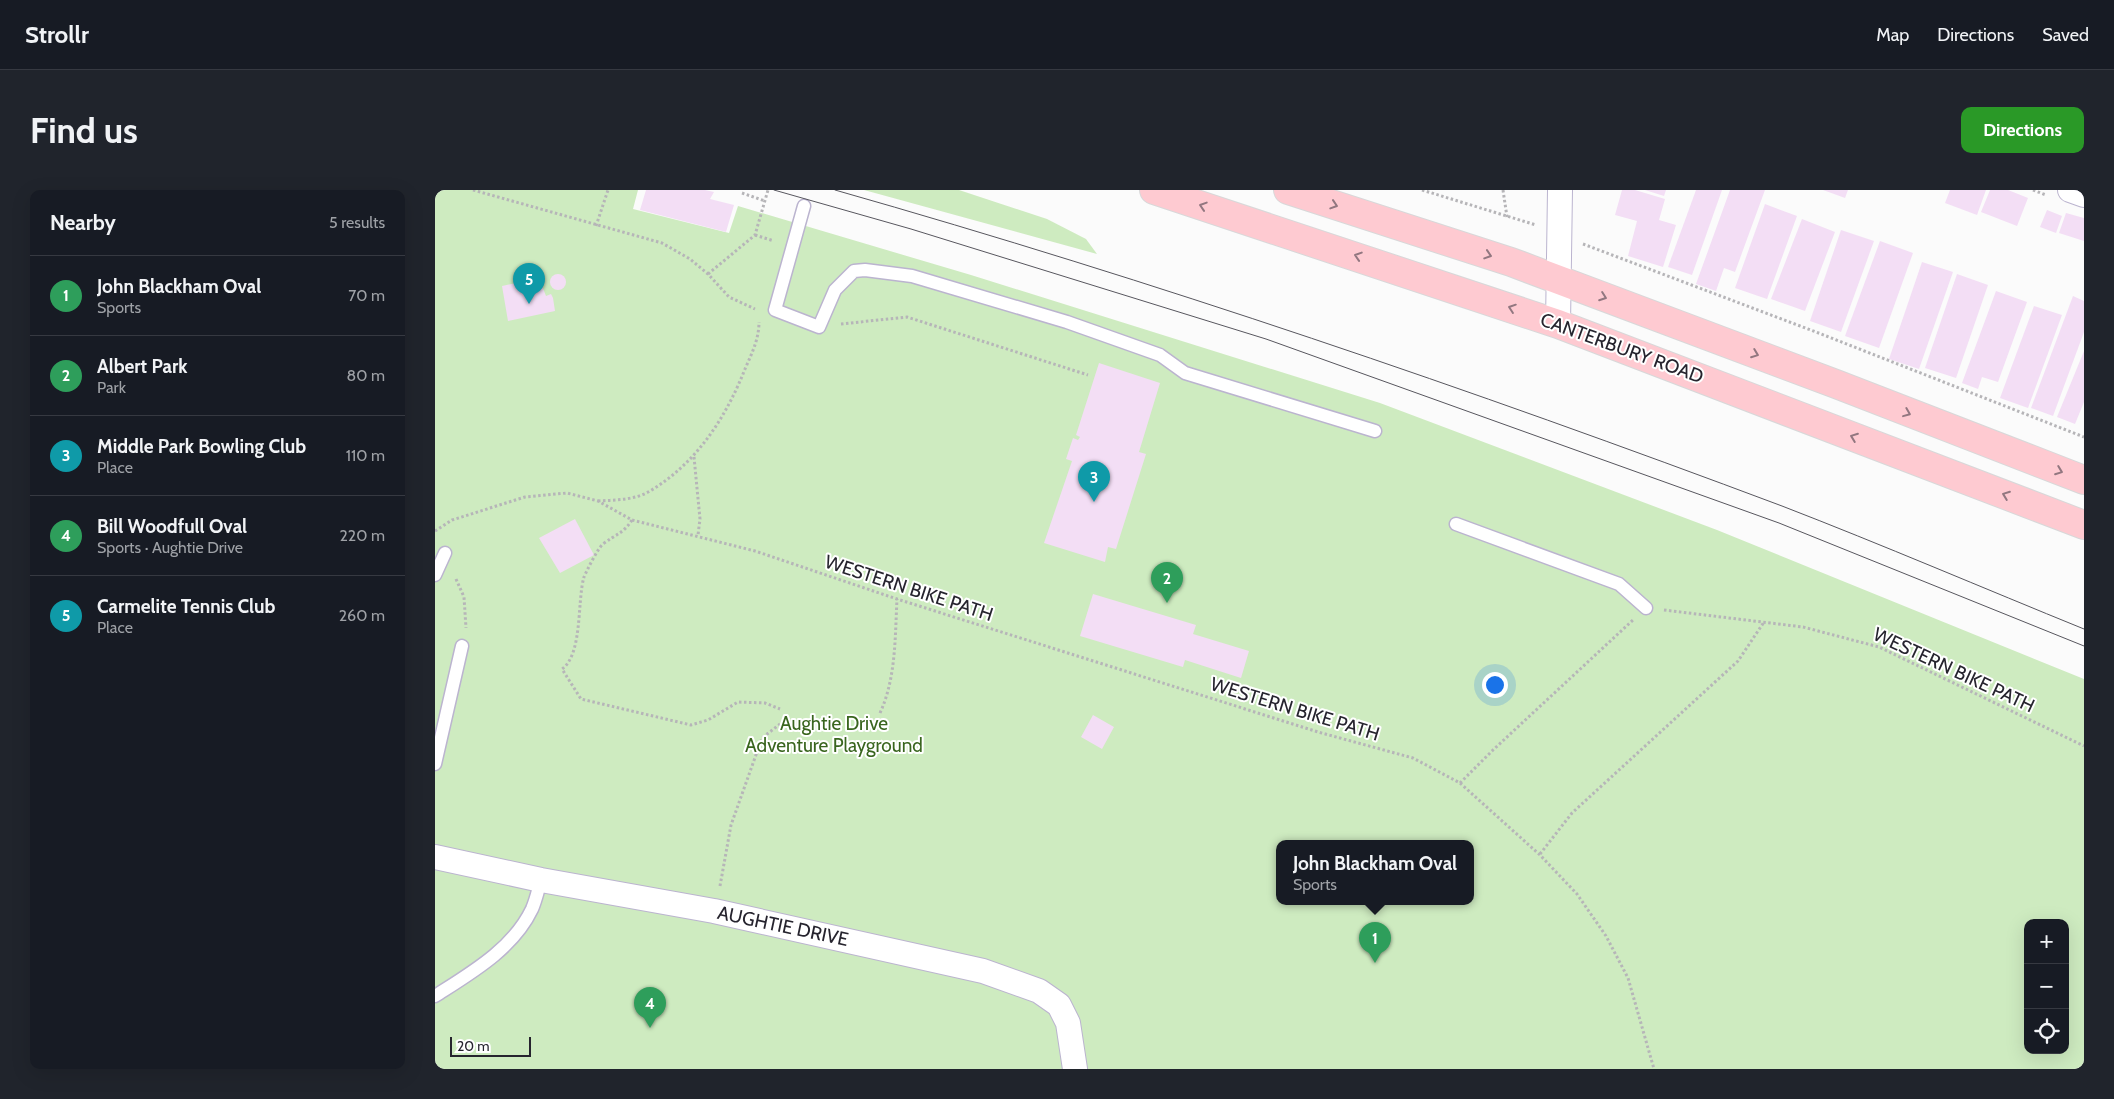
<!DOCTYPE html>
<html lang="en">
<head>
<meta charset="utf-8">
<style>
  body { margin:0; font-family:Cabin,sans-serif; background:#20242c; color:#f1f3f6 }
  .controls { position:absolute; right:15px; bottom:15px; display:grid; overflow:hidden; border-radius:10px; box-shadow:0 5px 20px #0002 }
  .controls button { width:45px; height:45px; display:grid; place-items:center; padding:0; border:0; border-bottom:1px solid #363941; background:#171b24; color:#f1f3f6; font:25px sans-serif }
  .scale { position:absolute; left:15px; bottom:12px; width:81px; box-sizing:border-box; padding-left:5px; border:2px solid #26242e; border-top:0; font-size:14px; line-height:18px; white-space:nowrap; color:#26242e; -webkit-text-stroke:4px #fff; paint-order:stroke }
  .you { position:absolute; left:1059px; top:494px; width:18px; height:18px; margin:-12px; border:4px solid #fff; border-radius:50%; background:#1a73e8; box-shadow:0 0 0 8px #1a73e833 }
  .badge { display:grid; place-items:center; width:32px; height:32px; border-radius:50%; background:#2a9927; color:#fff; font-size:16px; font-weight:700 }
  .pin { position:absolute; translate:-50% -41px; filter:drop-shadow(0 1px 2px #0008) }
  .pin::after { content:''; position:absolute; top:26px; width:18px; height:15px; background:inherit; clip-path:polygon(0 0,100% 0,50% 100%) }
  .popup { position:absolute; left:841px; top:650px; width:198px; height:65px; box-sizing:border-box; display:grid; place-content:center; border-radius:10px; background:#171b24; filter:drop-shadow(0 1px 4px #0005); font-size:16px; white-space:nowrap; color:#9ea1a6 }
  .popup b { font-size:19px; color:#f1f3f6 }
  .popup::after { content:''; position:absolute; left:50%; top:100%; margin-left:-10px; border:10px solid transparent; border-top-color:#171b24 }
  .list { margin:0; padding:0; list-style:none }
  h2 { display:flex; justify-content:space-between; align-items:center; height:65px; margin:0; padding:0 20px; font-size:21px }
  h2 small { font-size:16px; font-weight:400; color:#9ea1a6 }
  .list li { display:grid; grid-template-columns:32px 1fr auto; gap:15px; align-items:center; box-sizing:border-box; height:80px; padding:0 20px; border-top:1px solid #363941 }
  .list b { display:block; font-size:19px; white-space:nowrap }
  .list p { margin:0; font-size:16px; white-space:nowrap; color:#9ea1a6 }
  .list em { font-size:16px; font-style:normal; color:#9ea1a6 }
  .icon { flex:none; width:28px; height:28px; fill:none; stroke:currentColor; stroke-width:2; stroke-linecap:round; stroke-linejoin:round }
  .map { position:relative; flex:none; width:1649px; height:879px; overflow:hidden; border-radius:10px }
  header { display:flex; align-items:center; gap:30px; box-sizing:border-box; height:70px; padding:0 25px; background:#171b24; border-bottom:1px solid #363941 }
  header strong { font-size:24px }
  nav { display:flex; gap:28px; margin-inline-start:auto; font-size:18px }
  .intro { display:flex; align-items:center; justify-content:space-between; box-sizing:border-box; height:120px; padding:0 30px }
  h1 { margin:0; font-size:35px }
  .button { padding:12px 22px; border-radius:10px; background:#2a9927; color:#fff; font-size:18px; font-weight:700 }
  main { display:flex; gap:30px; padding:0 30px }
  aside { flex:1; background:#171b24; border-radius:10px; box-shadow:0 5px 20px #0002 }
  .map>svg:first-child { display:block }
  .green { fill:#ceebc0; fill-rule:evenodd }
  .building { fill:#f3def5 }
  .lines { fill:none; stroke-linecap:round; stroke-linejoin:round }
  .service-casing { stroke:#bbb4cf; stroke-width:15 }
  .minor-casing { stroke:#bbb4cf; stroke-width:26 }
  .primary-casing { stroke:#d8d8d9; stroke-width:30 }
  .path { stroke:#b6b5b8; stroke-width:3; stroke-dasharray:2.5 2.5; stroke-linecap:butt }
  .service { stroke:#fff; stroke-width:12 }
  .minor { stroke:#fff; stroke-width:24 }
  .primary { stroke:#fecad1; stroke-width:28 }
  .tram { stroke:#57565e; stroke-width:1 }
  .oneway { stroke:#927780 }
  .labels { text-anchor:middle; dominant-baseline:central; stroke-width:4; stroke-linejoin:round; paint-order:stroke }
  .street-label { font-size:19px; fill:#26242e; stroke:#fff }
  .park-label { font-size:19px; fill:#39651e; stroke:#fff }
</style>
</head>
<body>
<header>
<strong>Strollr</strong>
<nav><a>Map</a><a>Directions</a><a>Saved</a></nav>
</header>
<div class="intro"><h1>Find us</h1><a class="button">Directions</a></div>
<main>
<aside>
<h2>Nearby<small>5 results</small></h2>
<ul class="list">
<li><span class="badge" style="background:#2e9e5b">1</span><div><b>John Blackham Oval</b><p>Sports</p></div><em>70 m</em></li>
<li><span class="badge" style="background:#2e9e5b">2</span><div><b>Albert Park</b><p>Park</p></div><em>80 m</em></li>
<li><span class="badge" style="background:#0f9aa8">3</span><div><b>Middle Park Bowling Club</b><p>Place</p></div><em>110 m</em></li>
<li><span class="badge" style="background:#2e9e5b">4</span><div><b>Bill Woodfull Oval</b><p>Sports · Aughtie Drive</p></div><em>220 m</em></li>
<li><span class="badge" style="background:#0f9aa8">5</span><div><b>Carmelite Tennis Club</b><p>Place</p></div><em>260 m</em></li>
</ul>
</aside>
<div class="map">
<svg width="1649" height="879" viewBox="0 0 1649 879">
  <rect width="100%" height="100%" fill="#fbfbfb"/>
  <g class="green">
    <path d="M 0,0 L 203,0 L 198,19 L 294,43 L 303,16 L 536,85 L 945,213 L 1282,340 L 1649,489 L 1649,879 L 0,879 ZM 845,654 L 1035,654 L 1035,712 L 845,712 ZM 1593,733 L 1630,733 L 1630,860 L 1593,860 Z"/>
    <path d="M 429,0 L 524,0 L 612,29 L 651,49 L 662,64 Z"/>
  </g>
  <g class="building">
    <path d="M 211,0 L 270,0 L 279,2 L 275,9 L 299,15 L 291,42 L 205,20 Z"/>
    <path d="M 1187,0 L 1200,0 L 1230,9 L 1224,30 L 1241,35 L 1228,77 L 1193,66 L 1202,31 L 1180,25 Z"/>
    <path d="M 1210,0 L 1231,0 L 1229,6 Z"/>
    <path d="M 1261,0 L 1287,0 L 1257,85 L 1233,77 Z"/>
    <path d="M 1295,0 L 1330,0 L 1300,82 L 1289,78 L 1281,101 L 1261,94 Z"/>
    <path d="M 1388,0 L 1413,0 L 1410,8 Z"/>
    <path d="M 1515,0 L 1551,0 L 1542,25 L 1510,13 Z"/>
    <path d="M 1555,0 L 1573,0 L 1593,8 L 1582,36 L 1546,22 Z"/>
    <path d="M 1330,14 L 1362,26 L 1332,109 L 1300,98 Z"/>
    <path d="M 1612,20 L 1627,26 L 1621,43 L 1605,37 Z"/>
    <path d="M 1631,23 L 1649,28 L 1649,51 L 1624,43 Z"/>
    <path d="M 1367,29 L 1400,42 L 1370,121 L 1336,109 Z"/>
    <path d="M 1406,40 L 1439,51 L 1406,142 L 1375,131 Z"/>
    <path d="M 1445,51 L 1478,63 L 1444,158 L 1410,146 Z"/>
    <path d="M 1487,72 L 1518,82 L 1484,179 L 1454,169 Z"/>
    <path d="M 1522,84 L 1553,95 L 1521,188 L 1490,178 Z"/>
    <circle cx="123" cy="92" r="8"/>
    <path d="M 104,88 L 111,106 L 116,104 L 118,108 L 120,121 L 73,131 L 67,96 Z"/>
    <path d="M 1561,101 L 1592,112 L 1563,192 L 1547,187 L 1543,199 L 1527,193 Z"/>
    <path d="M 1638,106 L 1649,111 L 1649,142 L 1618,226 L 1596,218 Z"/>
    <path d="M 1599,116 L 1627,125 L 1593,218 L 1565,208 Z"/>
    <path d="M 1649,161 L 1649,212 L 1640,234 L 1622,227 Z"/>
    <path d="M 664,173 L 725,193 L 704,262 L 711,264 L 681,359 L 673,357 L 670,372 L 609,353 L 637,271 L 631,269 L 638,248 L 643,250 L 645,247 L 641,245 Z"/>
    <path d="M 140,329 L 159,365 L 125,383 L 104,348 Z"/>
    <path d="M 658,404 L 761,435 L 758,444 L 814,461 L 806,488 L 750,470 L 748,477 L 645,446 Z"/>
    <path d="M 658,525 L 679,537 L 667,559 L 646,547 Z"/>
  </g>
  <g class="lines">
    <g class="service-casing">
      <g id="service">
        <path d="M 369,16 L 340,120 L 384,137 L 400,100 L 419,81 L 430,80 L 477,86 L 632,132 L 725,165 L 750,183 L 940,241"/>
        <path d="M 1021,334 L 1184,394 L 1211,418"/>
        <path d="M 0,385 L 10,363"/>
        <path d="M 0,574 L 27,456"/>
        <path d="M 0,806 C 36,783 78,759 97,719 C 101,710 103,700 106,690"/>
      </g>
    </g>
    <g class="minor-casing">
      <g id="minor">
        <path d="M 1635,0 L 1649,5"/>
        <path d="M 1123,134 L 1125,0"/>
        <path d="M 0,667 L 106,690 L 279,721 L 548,781 L 604,801 L 624,815 L 633,833 L 640,879"/>
      </g>
    </g>
    <g class="primary-casing">
      <g id="primary">
        <path d="M 719,0 L 1123,134 L 1649,335"/>
        <path d="M 853,0 L 1076,72 L 1401,194 L 1649,290"/>
      </g>
    </g>
    <g class="path">
      <path d="M 38,0 L 227,53 L 255,69 L 273,84 L 294,107 L 320,119"/>
      <path d="M 987,0 L 1101,35"/>
      <path d="M 1068,0 L 1072,27"/>
      <path d="M 1598,0 L 1611,5"/>
      <path d="M 307,3 L 330,11"/>
      <path d="M 161,36 L 173,0"/>
      <path d="M 320,45 L 339,51"/>
      <path d="M 1148,54 L 1381,142 L 1649,247"/>
      <path d="M 273,84 L 320,45 L 333,0"/>
      <path d="M 406,134 L 472,127 L 653,185"/>
      <path d="M 259,267 L 265,329 L 263,345"/>
      <path d="M 163,311 C 181,310 200,310 215,301 C 262,273 291,227 310,179 C 317,163 324,149 324,132"/>
      <path d="M 197,330 C 188,344 181,344 168,354 C 163,358 152,380 149,387 C 142,410 148,464 127,479 L 146,509 L 256,535 L 273,530 L 303,512 L 330,513 L 345,519"/>
      <path d="M 0,341 L 17,330 L 90,307 L 132,303 L 163,311 L 197,330 L 320,361 L 462,409 L 883,542 L 978,568 L 1025,593 L 1105,665 L 1142,704 L 1171,746 L 1193,788 L 1219,879"/>
      <path d="M 21,389 L 29,407 L 31,438"/>
      <path d="M 1229,420 L 1368,437 L 1444,457 L 1649,556"/>
      <path d="M 445,523 C 461,488 460,448 462,409"/>
      <path d="M 1025,593 L 1058,560 L 1198,430"/>
      <path d="M 1105,664 L 1137,623 L 1303,471 L 1329,432"/>
      <path d="M 285,696 L 296,635 L 327,548 L 345,534"/>
    </g>
    <use href="#service" class="service"/>
    <use href="#minor" class="minor"/>
    <use href="#primary" class="primary"/>
    <g class="tram">
      <path d="M 339,0 L 476,39 L 831,149 L 1344,333 L 1649,456"/>
      <path d="M 400,0 C 720,91 1035,199 1347,316 C 1448,355 1548,398 1649,439"/>
    </g>
  </g>
  <defs><path id="oneway-chevron" d="M-2-3.5L2.5 0L-2 3.5" fill="none" stroke-width="1.6" stroke-linecap="round" stroke-linejoin="round" transform="scale(1.25)"/></defs>
  <g class="oneway">
    <use href="#oneway-chevron" transform="translate(899 15) rotate(18)"/>
    <use href="#oneway-chevron" transform="translate(768 16) rotate(-162)"/>
    <use href="#oneway-chevron" transform="translate(1053 65) rotate(18)"/>
    <use href="#oneway-chevron" transform="translate(923 66) rotate(-162)"/>
    <use href="#oneway-chevron" transform="translate(1168 107) rotate(20)"/>
    <use href="#oneway-chevron" transform="translate(1077 118) rotate(-161)"/>
    <use href="#oneway-chevron" transform="translate(1320 164) rotate(21)"/>
    <use href="#oneway-chevron" transform="translate(1472 223) rotate(22)"/>
    <use href="#oneway-chevron" transform="translate(1419 247) rotate(-159)"/>
    <use href="#oneway-chevron" transform="translate(1624 281) rotate(21)"/>
    <use href="#oneway-chevron" transform="translate(1571 305) rotate(-159)"/>
  </g>
  <g class="labels">
    <g class="street-label">
      <text transform="translate(1187 158) rotate(20)">CANTERBURY ROAD</text>
      <text transform="translate(474 398) rotate(18)">WESTERN BIKE PATH</text>
      <text transform="translate(1519 480) rotate(25)">WESTERN BIKE PATH</text>
      <text transform="translate(860 519) rotate(17)">WESTERN BIKE PATH</text>
      <text transform="translate(348 736) rotate(12)">AUGHTIE DRIVE</text>
    </g>
    <g class="park-label">
      <text x="399" y="533">Aughtie Drive<tspan x="399" dy="22">Adventure Playground</tspan></text>
    </g>
  </g>
</svg>
<div class="controls">
<button>+</button>
<button>−</button>
<button><svg class="icon" aria-label="locate" viewBox="0 0 24 24"><circle cx="12" cy="12" r="6"/><path d="M12 2v4M12 18v4M2 12h4M18 12h4"/></svg></button>
</div>
<div class="scale">20 m</div>
<div class="you"></div>
<div class="pin badge" style="left:940px;top:773px;background:#2e9e5b">1</div>
<div class="popup"><b>John Blackham Oval</b>Sports</div>
<div class="pin badge" style="left:732px;top:413px;background:#2e9e5b">2</div>
<div class="pin badge" style="left:659px;top:312px;background:#0f9aa8">3</div>
<div class="pin badge" style="left:215px;top:838px;background:#2e9e5b">4</div>
<div class="pin badge" style="left:94px;top:114px;background:#0f9aa8">5</div>
</div>
</main>
</body>
</html>
